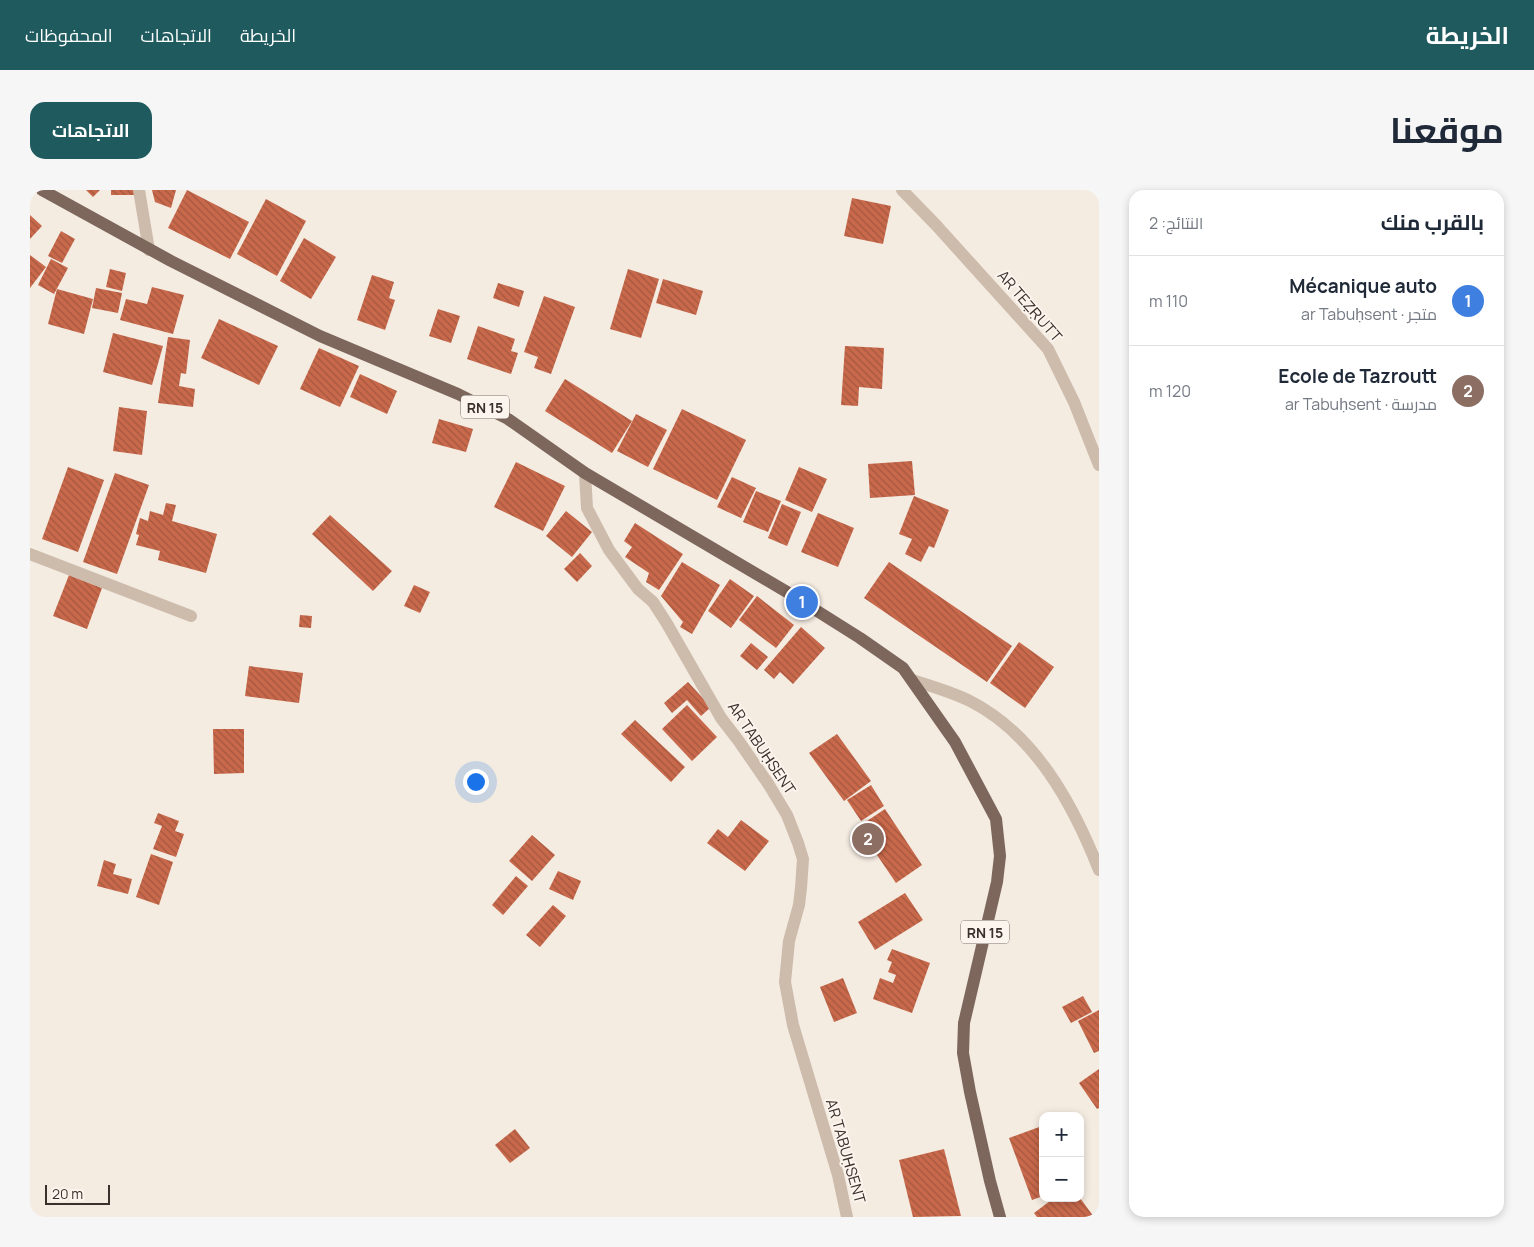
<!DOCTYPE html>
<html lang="ar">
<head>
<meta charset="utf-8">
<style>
  body { margin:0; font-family:Manrope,Cairo,sans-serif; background:#f6f6f7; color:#1f2937; direction:rtl }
  .controls { position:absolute; right:15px; bottom:15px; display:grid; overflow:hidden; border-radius:10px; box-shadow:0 2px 8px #0003 }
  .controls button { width:45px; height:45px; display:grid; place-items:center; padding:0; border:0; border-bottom:1px solid #e0e1e3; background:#fff; color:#1f2937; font:25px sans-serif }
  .scale { position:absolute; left:15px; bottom:12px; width:65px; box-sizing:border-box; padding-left:5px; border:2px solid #3b302b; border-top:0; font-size:14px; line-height:18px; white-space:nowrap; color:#3b302b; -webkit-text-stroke:4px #fbf5ee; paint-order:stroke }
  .you { position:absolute; left:445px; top:591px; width:18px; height:18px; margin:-12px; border:4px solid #fff; border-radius:50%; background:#1a73e8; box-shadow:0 0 0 8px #1a73e833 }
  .badge { display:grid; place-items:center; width:32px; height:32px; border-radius:50%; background:#1f5a5e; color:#fff; font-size:16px; font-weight:700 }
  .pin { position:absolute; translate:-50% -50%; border:2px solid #fff; box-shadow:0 1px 5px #0006 }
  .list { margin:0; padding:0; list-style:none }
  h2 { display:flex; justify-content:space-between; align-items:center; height:65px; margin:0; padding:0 20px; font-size:21px }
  h2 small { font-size:16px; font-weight:400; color:#747a83 }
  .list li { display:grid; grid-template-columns:32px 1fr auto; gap:15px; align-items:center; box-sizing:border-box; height:90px; padding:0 20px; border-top:1px solid #e0e1e3 }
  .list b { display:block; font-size:19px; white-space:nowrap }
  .list p { margin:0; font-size:16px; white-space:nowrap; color:#747a83 }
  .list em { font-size:16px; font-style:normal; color:#747a83 }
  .map { position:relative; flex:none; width:1069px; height:1027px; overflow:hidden; direction:ltr; border-radius:15px }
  header { display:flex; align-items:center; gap:30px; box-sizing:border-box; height:70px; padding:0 25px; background:#1f5a5e; color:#fff }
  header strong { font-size:24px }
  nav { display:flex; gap:28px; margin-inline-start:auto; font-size:18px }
  .intro { display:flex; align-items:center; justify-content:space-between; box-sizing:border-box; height:120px; padding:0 30px }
  h1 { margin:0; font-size:35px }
  .button { padding:12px 22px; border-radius:15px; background:#1f5a5e; color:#fff; font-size:18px; font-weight:700 }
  main { display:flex; gap:30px; padding:0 30px }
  aside { flex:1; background:#fff; border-radius:15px; box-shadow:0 2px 8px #0003 }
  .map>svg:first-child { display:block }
  .building { fill:url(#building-back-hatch) }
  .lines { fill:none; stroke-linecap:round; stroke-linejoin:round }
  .minor { stroke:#cdbbac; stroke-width:12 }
  .major { stroke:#7d675c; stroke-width:12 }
  .labels { text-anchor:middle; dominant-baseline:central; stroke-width:4; stroke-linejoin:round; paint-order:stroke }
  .shield { fill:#fbf5ee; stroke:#756b66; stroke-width:1 }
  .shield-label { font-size:14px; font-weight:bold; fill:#3b302b }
  .street-label { font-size:15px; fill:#3b302b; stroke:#fbf5ee }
</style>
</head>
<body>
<header>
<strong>الخريطة</strong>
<nav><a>الخريطة</a><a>الاتجاهات</a><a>المحفوظات</a></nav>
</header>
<div class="intro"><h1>موقعنا</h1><a class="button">الاتجاهات</a></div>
<main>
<aside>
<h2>بالقرب منك<small>النتائج: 2</small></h2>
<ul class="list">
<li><span class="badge" style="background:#3f7fe0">1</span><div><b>Mécanique auto</b><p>متجر · ar Tabuḥsent</p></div><em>110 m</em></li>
<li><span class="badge" style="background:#8d6e63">2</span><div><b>Ecole de Tazroutt</b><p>مدرسة · ar Tabuḥsent</p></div><em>120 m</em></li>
</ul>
</aside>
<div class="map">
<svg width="1069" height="1027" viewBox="0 0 1069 1027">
  <defs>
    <pattern id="building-back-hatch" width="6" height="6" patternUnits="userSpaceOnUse" patternTransform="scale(1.25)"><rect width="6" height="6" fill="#c8694b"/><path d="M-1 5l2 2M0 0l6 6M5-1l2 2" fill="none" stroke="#a4573f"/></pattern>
  </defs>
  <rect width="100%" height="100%" fill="#f4ebe1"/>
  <g class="building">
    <path d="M 56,0 L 70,0 L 63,7 Z"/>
    <rect x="81" y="0" width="23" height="5"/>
    <path d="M 122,0 L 146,0 L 141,18 L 125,12 Z"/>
    <path d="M 157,0 L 219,32 L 200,69 L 138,38 Z"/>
    <path d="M 822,8 L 861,16 L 853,54 L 814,46 Z"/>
    <path d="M 236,9 L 276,31 L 247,86 L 207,64 Z"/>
    <path d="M 0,25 L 12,36 L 0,49 Z"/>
    <path d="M 31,41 L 45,49 L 32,73 L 18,66 Z"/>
    <path d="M 274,48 L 306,67 L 281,109 L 250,91 Z"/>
    <path d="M 0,65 L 16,77 L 0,98 Z"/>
    <path d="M 21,69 L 38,78 L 24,104 L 8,95 Z"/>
    <path d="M 80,79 L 96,83 L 92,101 L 76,97 Z"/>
    <path d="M 598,79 L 629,89 L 611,148 L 580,139 Z"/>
    <path d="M 342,85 L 364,92 L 359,108 L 365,110 L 355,140 L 327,130 Z"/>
    <path d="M 633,89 L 673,101 L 666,125 L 626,113 Z"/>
    <path d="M 468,93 L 494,101 L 489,117 L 463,108 Z"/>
    <path d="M 122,97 L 154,105 L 143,144 L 90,130 L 96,109 L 117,114 Z"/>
    <path d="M 66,98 L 92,103 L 88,123 L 62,118 Z"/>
    <path d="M 27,99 L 63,109 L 54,144 L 18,134 Z"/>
    <path d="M 514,106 L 545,117 L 521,184 L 504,178 L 508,167 L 494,162 Z"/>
    <path d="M 408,119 L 430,126 L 421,153 L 399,146 Z"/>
    <path d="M 189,129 L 248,156 L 229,195 L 171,168 Z"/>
    <path d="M 448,136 L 485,149 L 481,161 L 488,163 L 481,184 L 437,169 Z"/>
    <path d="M 83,143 L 133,156 L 122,195 L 73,182 Z"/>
    <path d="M 138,147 L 160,150 L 156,184 L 151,183 L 149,196 L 165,199 L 163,217 L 128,213 Z"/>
    <path d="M 815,156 L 854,158 L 852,199 L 829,197 L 828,216 L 811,215 Z"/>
    <path d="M 289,158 L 329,176 L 310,217 L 270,199 Z"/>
    <path d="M 330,184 L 367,201 L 357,224 L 320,207 Z"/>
    <path d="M 535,189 L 602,231 L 582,263 L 515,221 Z"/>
    <path d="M 89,217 L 117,221 L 112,265 L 83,261 Z"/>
    <path d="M 652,219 L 716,250 L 687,310 L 623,279 Z"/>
    <path d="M 606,224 L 637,240 L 618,277 L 587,261 Z"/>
    <path d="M 409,229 L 443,239 L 436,262 L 402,253 Z"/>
    <path d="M 882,271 L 885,305 L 840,308 L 838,274 Z"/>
    <path d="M 486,272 L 535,296 L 513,341 L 464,317 Z"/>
    <path d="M 38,277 L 74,290 L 48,362 L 12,349 Z"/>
    <path d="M 769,277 L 797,289 L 782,322 L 755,310 Z"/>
    <path d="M 85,283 L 119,295 L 87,384 L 53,372 Z"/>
    <path d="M 702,287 L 726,298 L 711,328 L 687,317 Z"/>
    <path d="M 726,301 L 751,311 L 738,342 L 713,332 Z"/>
    <path d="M 884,306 L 919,320 L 904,358 L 899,356 L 891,372 L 875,364 L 882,349 L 869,344 Z"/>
    <path d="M 136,313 L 146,315 L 142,331 L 187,344 L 176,383 L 128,370 L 130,361 L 106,355 L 109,345 L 106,344 L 110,328 L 118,331 L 120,321 L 133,325 Z"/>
    <path d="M 752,314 L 771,322 L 757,356 L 738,348 Z"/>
    <path d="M 536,321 L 562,342 L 542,367 L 516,346 Z"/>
    <path d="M 788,323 L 824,338 L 808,377 L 771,362 Z"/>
    <path d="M 300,325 L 362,381 L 343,401 L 282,344 Z"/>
    <path d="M 605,333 L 653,364 L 629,400 L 616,392 L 619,383 L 595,367 L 602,357 L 594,351 Z"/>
    <path d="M 550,363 L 562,376 L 547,392 L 534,379 Z"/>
    <path d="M 652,372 L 690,395 L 662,444 L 650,437 L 653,432 L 631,406 Z"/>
    <path d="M 859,372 L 982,456 L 957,492 L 834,408 Z"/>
    <path d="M 39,385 L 72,398 L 57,439 L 23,426 Z"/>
    <path d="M 700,389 L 724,406 L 701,438 L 678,421 Z"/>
    <path d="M 384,395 L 400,402 L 390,423 L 374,416 Z"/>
    <path d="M 727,406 L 764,435 L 746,458 L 709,430 Z"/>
    <path d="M 270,425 L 282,426 L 281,438 L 269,437 Z"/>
    <path d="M 771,437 L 795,458 L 763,494 L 750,482 L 744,489 L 734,480 Z"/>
    <path d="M 989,452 L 1024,477 L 995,518 L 960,493 Z"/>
    <path d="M 721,453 L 738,467 L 727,480 L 710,466 Z"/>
    <path d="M 219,476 L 273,483 L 269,513 L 215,506 Z"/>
    <path d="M 658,492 L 681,517 L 671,526 L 657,510 L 642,523 L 634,513 Z"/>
    <path d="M 657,515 L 687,547 L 662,571 L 632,539 Z"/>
    <path d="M 605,530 L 655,577 L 641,592 L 591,544 Z"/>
    <path d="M 183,539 L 214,539 L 214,583 L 184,584 Z"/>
    <path d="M 807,544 L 841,591 L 814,611 L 779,563 Z"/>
    <path d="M 841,595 L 854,616 L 831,631 L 817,610 Z"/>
    <path d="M 855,619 L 892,675 L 866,693 L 828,637 Z"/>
    <path d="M 128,623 L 149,631 L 145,641 L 154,644 L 146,667 L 123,659 L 132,636 L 124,633 Z"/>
    <path d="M 711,630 L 739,651 L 715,681 L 677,653 L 688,639 L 698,647 Z"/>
    <path d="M 502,645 L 525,665 L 502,691 L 479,671 Z"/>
    <path d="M 121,664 L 143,672 L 129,715 L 106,707 Z"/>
    <path d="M 74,670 L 86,674 L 83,684 L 102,689 L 98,704 L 67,696 Z"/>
    <path d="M 528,681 L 551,691 L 543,710 L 519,699 Z"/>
    <path d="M 486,686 L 498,696 L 473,725 L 462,715 Z"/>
    <path d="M 875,703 L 893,730 L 845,760 L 828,732 Z"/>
    <path d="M 523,715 L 536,726 L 510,757 L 496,745 Z"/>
    <path d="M 862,759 L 900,773 L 882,823 L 843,809 L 850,788 L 863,793 L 866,785 L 858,782 L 862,772 L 857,770 Z"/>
    <path d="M 813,788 L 827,823 L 804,832 L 790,797 Z"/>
    <path d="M 1053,806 L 1062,822 L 1041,833 L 1032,817 Z"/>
    <path d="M 1069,820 L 1069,861 L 1064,863 L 1048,831 Z"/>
    <path d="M 1069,879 L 1069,918 L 1067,919 L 1049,893 Z"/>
    <path d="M 1012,936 L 1013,1006 L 1002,1010 L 979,948 Z"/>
    <path d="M 485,939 L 500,958 L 480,973 L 465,955 Z"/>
    <path d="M 914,959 L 931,1026 L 883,1027 L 869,970 Z"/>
    <path d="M 1024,1008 L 1050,1008 L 1064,1027 L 1007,1027 L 1004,1023 Z"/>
  </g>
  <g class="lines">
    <g class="minor">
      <path d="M 109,0 L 119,60"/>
      <path d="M 872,0 L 906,35 L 1018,159 L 1044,212 L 1069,275"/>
      <path d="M 555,283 L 557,318 L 579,360 L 608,399 L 623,412 L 636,432 L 691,528 L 708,550 L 739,595 L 757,625 L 768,653 L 773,669 L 771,698 L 769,715 L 759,751 L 755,792 L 763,835 L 808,985 L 817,1027"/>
      <path d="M 0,364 L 161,426"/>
      <path d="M 882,490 C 901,496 922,502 940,511 C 1005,544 1043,614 1069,680"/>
    </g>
    <path class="major" d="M 12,0 L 141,71 L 290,146 L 428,204 L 478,229 L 555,283 L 757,402 L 830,448 L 873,478 L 925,552 L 966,629 L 970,666 L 967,692 L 934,833 L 933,863 L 940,902 L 960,991 L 970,1027"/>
  </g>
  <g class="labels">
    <g class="shield">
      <rect x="431" y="205.5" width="48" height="23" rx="4"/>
      <rect x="931" y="730.5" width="48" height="23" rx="4"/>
    </g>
    <g class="shield-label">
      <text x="455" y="217">RN 15</text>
      <text x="955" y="742">RN 15</text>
    </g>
    <g class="street-label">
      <text transform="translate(1000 116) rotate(49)">AR TEẒṚUTT</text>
      <text transform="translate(732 558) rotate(56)">AR TABUḤSENT</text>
      <text transform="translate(816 961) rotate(74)">AR TABUḤSENT</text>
    </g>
  </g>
</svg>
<div class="controls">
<button>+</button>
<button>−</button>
</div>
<div class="scale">20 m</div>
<div class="you"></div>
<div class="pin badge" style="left:772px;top:412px;background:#3f7fe0">1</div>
<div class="pin badge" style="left:838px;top:649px;background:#8d6e63">2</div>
</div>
</main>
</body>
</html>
